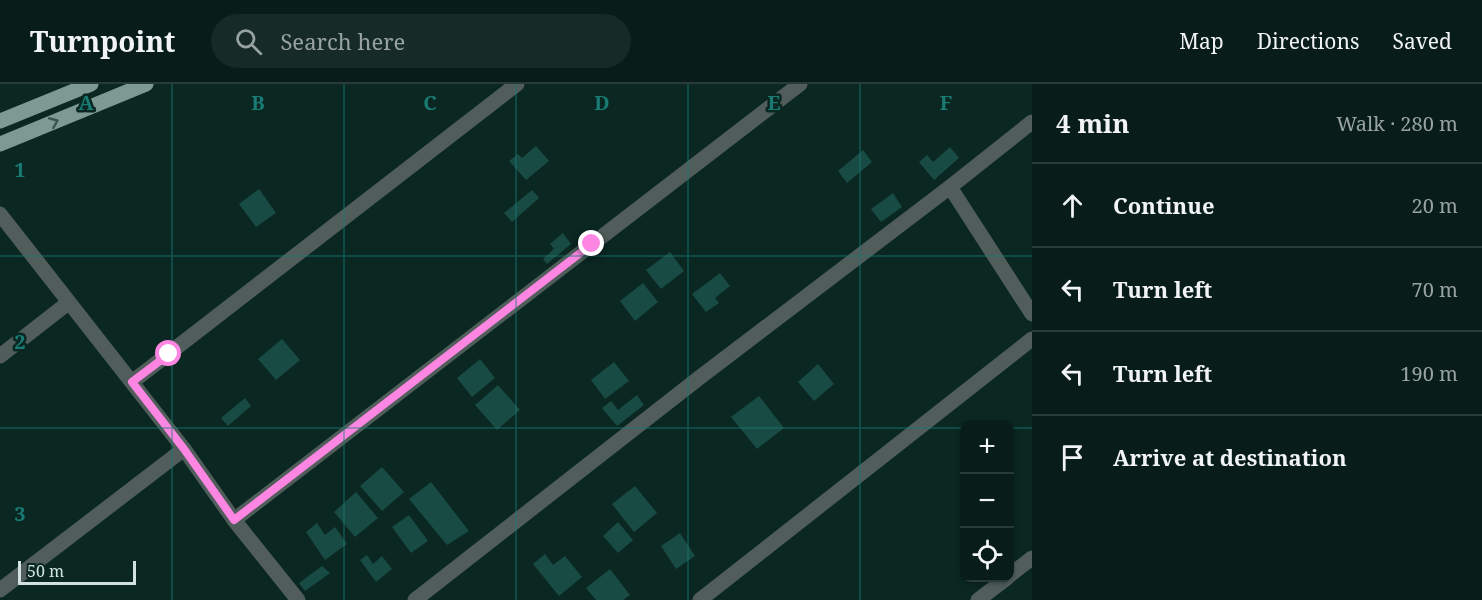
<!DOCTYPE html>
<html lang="en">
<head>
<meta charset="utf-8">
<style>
  body { margin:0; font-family:"Noto Serif",serif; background:#162a27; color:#f1f3f6 }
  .controls { position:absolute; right:18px; bottom:18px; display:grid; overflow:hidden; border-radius:12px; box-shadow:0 2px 4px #0004 }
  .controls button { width:54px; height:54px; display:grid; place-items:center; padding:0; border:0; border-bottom:2px solid #293b39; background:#081d1a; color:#f1f3f6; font:30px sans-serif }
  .scale { position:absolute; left:18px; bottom:15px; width:118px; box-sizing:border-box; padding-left:6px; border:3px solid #d2e2de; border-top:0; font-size:16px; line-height:21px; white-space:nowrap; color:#d2e2de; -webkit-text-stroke:4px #0a2722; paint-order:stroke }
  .stop { position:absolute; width:18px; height:18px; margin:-14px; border:4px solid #fd86e2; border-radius:50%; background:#fff }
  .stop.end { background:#fd86e2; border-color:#fff; box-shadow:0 2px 6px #0008 }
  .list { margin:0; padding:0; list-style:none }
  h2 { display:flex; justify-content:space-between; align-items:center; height:78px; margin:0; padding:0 24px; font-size:26px }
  h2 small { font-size:20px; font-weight:400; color:#98a2a2 }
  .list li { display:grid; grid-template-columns:39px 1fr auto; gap:18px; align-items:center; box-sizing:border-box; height:84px; padding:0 24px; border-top:2px solid #293b39 }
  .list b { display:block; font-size:22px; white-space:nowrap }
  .list em { font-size:20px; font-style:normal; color:#98a2a2 }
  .icon { flex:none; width:33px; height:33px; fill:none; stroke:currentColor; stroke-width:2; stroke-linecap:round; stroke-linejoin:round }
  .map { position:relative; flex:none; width:1032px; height:516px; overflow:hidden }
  header { display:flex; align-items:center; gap:36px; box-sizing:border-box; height:84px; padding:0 30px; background:#081d1a; border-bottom:2px solid #293b39 }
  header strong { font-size:28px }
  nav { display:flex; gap:33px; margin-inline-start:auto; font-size:21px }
  .search { width:420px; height:54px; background:#162a27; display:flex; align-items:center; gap:15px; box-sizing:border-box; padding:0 21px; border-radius:33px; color:#98a2a2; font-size:22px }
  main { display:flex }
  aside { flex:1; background:#081d1a }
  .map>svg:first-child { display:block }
  .building { fill:#184b43 }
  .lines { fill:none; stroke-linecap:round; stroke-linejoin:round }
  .minor { stroke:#505d5a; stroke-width:15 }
  .major { stroke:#7e9893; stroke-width:15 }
  .oneway { stroke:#38544f }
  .route { stroke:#fd86e2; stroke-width:8 }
  .grid { fill:none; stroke:#197b74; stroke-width:1.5; stroke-opacity:0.55 }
  .grid-label { font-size:20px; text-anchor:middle; font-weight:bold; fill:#197b74; stroke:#0a2722; stroke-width:5; stroke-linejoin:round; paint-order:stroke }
</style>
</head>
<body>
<header>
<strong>Turnpoint</strong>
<div class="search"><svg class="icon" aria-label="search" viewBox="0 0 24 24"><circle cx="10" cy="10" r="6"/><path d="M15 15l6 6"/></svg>Search here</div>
<nav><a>Map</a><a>Directions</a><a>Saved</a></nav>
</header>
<main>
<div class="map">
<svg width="1032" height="516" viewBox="0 0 1032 516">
  <rect width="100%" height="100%" fill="#0a2722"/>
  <g class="building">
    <path d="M 536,62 L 549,77 L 526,96 L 509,77 L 518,70 L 522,74 Z"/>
    <path d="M 950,63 L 959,74 L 934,96 L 919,78 L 927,71 L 933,78 Z"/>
    <path d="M 863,66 L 872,78 L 847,99 L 838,87 Z"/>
    <path d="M 259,105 L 276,129 L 256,143 L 239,120 Z"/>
    <path d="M 532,106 L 539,114 L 512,138 L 504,129 Z"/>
    <path d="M 893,109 L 902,123 L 881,138 L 871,125 Z"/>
    <path d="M 563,149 L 571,160 L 547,180 L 543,175 L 554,165 L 550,160 Z"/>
    <path d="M 670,168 L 684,187 L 661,205 L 646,186 Z"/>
    <path d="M 720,189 L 730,202 L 715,214 L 719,219 L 706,228 L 692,210 Z"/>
    <path d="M 643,199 L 658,218 L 635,237 L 620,217 Z"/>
    <path d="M 282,255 L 300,276 L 276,296 L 258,275 Z"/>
    <path d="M 480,275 L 495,294 L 472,313 L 457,294 Z"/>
    <path d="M 614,278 L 629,297 L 605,315 L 591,296 Z"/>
    <path d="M 818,280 L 834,300 L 814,317 L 798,298 Z"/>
    <path d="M 498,301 L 520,326 L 497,346 L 475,321 Z"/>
    <path d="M 637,311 L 644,321 L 617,342 L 602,324 L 611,317 L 618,326 Z"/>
    <path d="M 759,312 L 784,344 L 757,365 L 731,333 Z"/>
    <path d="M 245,314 L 251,322 L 228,342 L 221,334 Z"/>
    <path d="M 382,383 L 404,408 L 382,427 L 360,402 Z"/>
    <path d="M 431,398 L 469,447 L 447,461 L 409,415 Z"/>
    <path d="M 635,402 L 657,429 L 634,448 L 612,420 Z"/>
    <path d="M 356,408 L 378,434 L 355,453 L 334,428 Z"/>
    <path d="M 409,431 L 428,457 L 411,469 L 392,443 Z"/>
    <path d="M 618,438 L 633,456 L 618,469 L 603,452 Z"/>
    <path d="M 317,439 L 325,451 L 335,443 L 347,460 L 325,476 L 306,448 Z"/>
    <path d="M 680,449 L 695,472 L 676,485 L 661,462 Z"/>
    <path d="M 545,470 L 553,481 L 565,472 L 582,493 L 559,512 L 533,480 Z"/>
    <path d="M 367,471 L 373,480 L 382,472 L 392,485 L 376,498 L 360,476 Z"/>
    <path d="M 322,482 L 330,489 L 305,507 L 299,499 Z"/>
    <path d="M 610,485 L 630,511 L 623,516 L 596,516 L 586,504 Z"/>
  </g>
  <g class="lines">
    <g class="minor">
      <path d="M 950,103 L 1032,230"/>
      <path d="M 0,130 L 184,365 L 234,436 L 298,516"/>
      <path d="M 0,272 L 68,219"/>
      <path d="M 132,298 L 517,0"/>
      <path d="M 234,436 L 800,0"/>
      <path d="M 1010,491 L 1032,474"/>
      <path d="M 0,506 L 184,365"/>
      <path d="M 415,516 L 699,294 L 950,103 L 1032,38"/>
      <path d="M 700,516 L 1032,255"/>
      <path d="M 978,516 L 1007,494"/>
    </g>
    <g class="major">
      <path d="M 0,37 L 91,0"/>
      <path d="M 0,60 L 146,0"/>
    </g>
  </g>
  <defs><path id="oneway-chevron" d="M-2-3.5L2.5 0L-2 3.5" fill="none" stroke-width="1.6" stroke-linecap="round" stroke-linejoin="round" transform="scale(1.5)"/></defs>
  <use class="oneway" href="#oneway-chevron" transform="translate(54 38) rotate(-23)"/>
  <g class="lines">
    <path class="route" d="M 169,270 L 132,298 L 184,365 L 234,436 L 592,160"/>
  </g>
  <path class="grid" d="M 172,0 L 172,516M 344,0 L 344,516M 516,0 L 516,516M 688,0 L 688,516M 860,0 L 860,516M 0,172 L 1032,172M 0,344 L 964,344M 1010,344 L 1032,344"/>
  <g class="grid-label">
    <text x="86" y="26">A</text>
    <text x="258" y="26">B</text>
    <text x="430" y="26">C</text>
    <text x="602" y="26">D</text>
    <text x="774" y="26">E</text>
    <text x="946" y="26">F</text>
    <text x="20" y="93">1</text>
    <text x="20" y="265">2</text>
    <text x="20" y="437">3</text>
  </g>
</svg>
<div class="controls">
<button>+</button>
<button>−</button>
<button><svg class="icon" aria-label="locate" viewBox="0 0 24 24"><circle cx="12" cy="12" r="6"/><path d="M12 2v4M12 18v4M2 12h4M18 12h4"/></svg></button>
</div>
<div class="scale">50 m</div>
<div class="stop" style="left:169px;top:270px"></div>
<div class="stop end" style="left:592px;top:160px"></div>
</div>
<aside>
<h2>4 min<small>Walk · 280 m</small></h2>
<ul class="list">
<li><svg class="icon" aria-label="ahead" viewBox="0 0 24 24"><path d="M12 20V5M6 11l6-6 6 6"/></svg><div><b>Continue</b></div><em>20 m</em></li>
<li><svg class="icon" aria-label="left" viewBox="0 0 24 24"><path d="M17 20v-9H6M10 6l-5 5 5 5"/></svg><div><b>Turn left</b></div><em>70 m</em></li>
<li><svg class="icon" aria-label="left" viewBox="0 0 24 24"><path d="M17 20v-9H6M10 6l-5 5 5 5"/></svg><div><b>Turn left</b></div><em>190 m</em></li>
<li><svg class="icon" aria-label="arrive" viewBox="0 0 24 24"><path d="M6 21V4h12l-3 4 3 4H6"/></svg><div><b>Arrive at destination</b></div></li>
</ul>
</aside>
</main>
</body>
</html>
